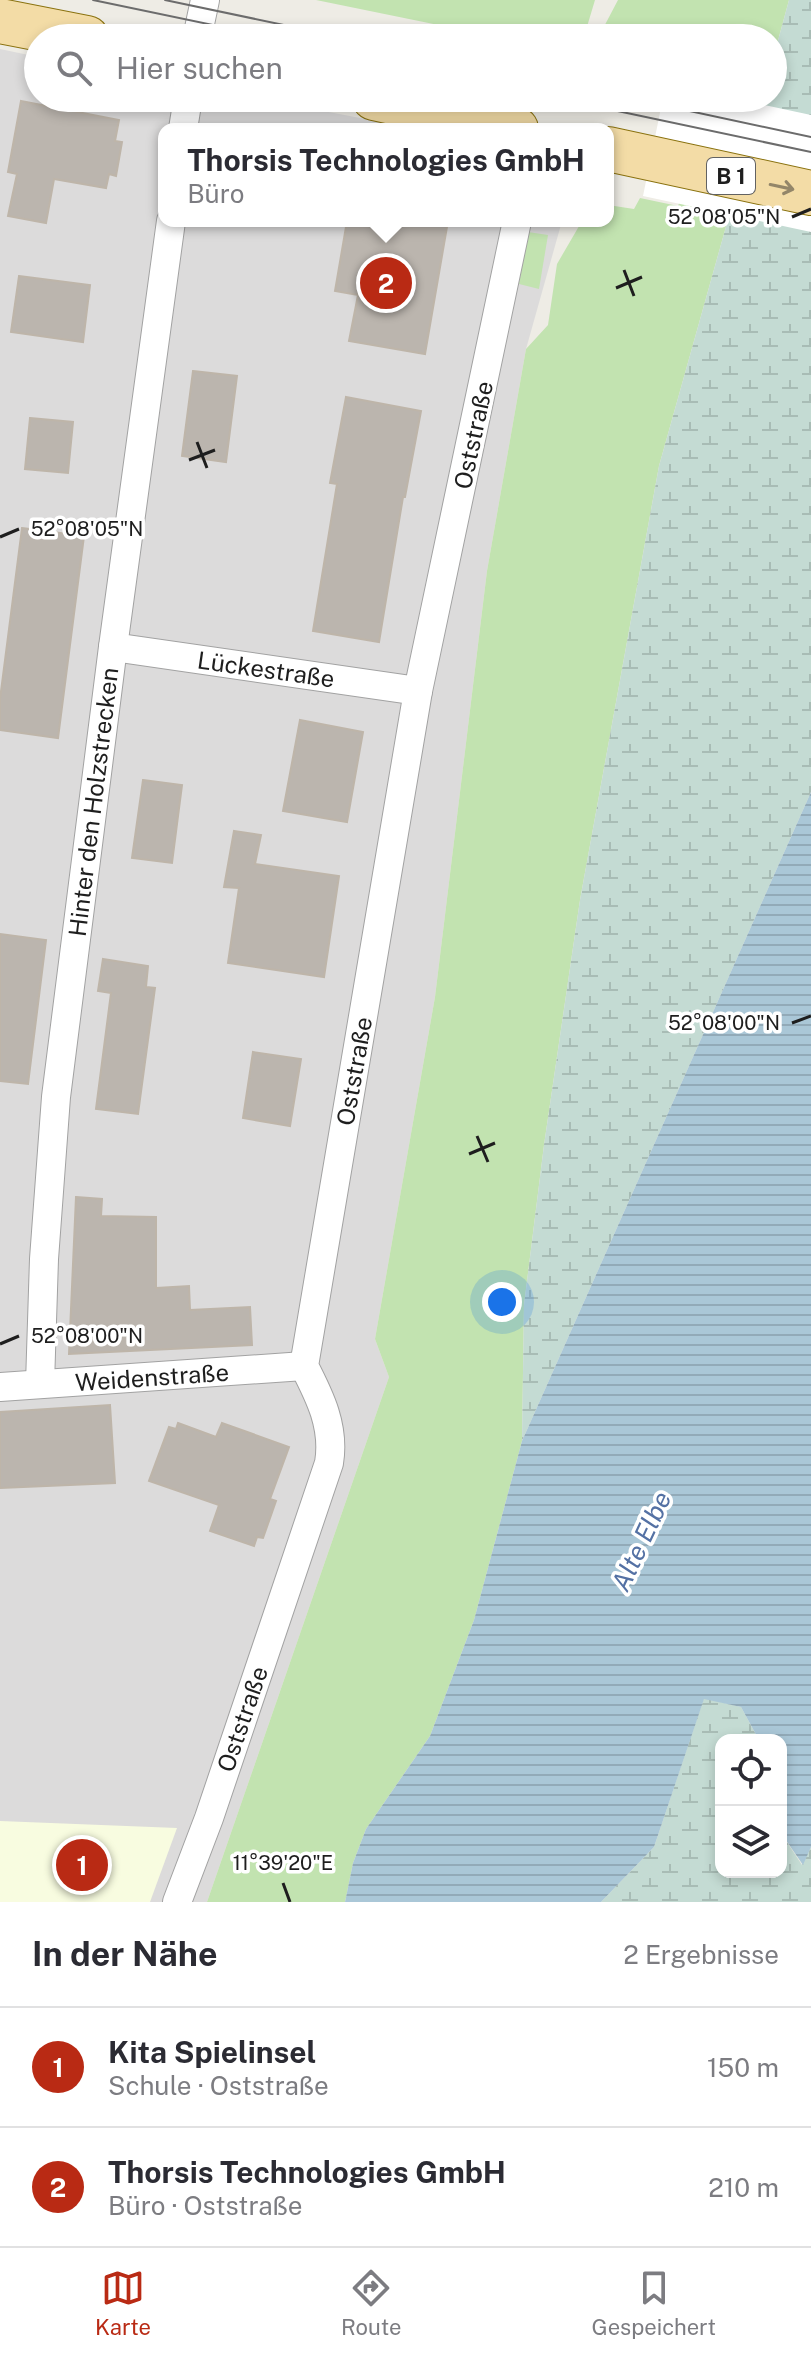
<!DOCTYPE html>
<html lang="de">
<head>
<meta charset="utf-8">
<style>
  body { margin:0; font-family:"Public Sans",sans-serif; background:#f7f7f7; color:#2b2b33 }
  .controls { position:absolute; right:24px; bottom:24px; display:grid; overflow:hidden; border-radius:16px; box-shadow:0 4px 12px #0003 }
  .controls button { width:72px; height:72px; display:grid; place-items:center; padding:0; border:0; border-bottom:2px solid #e1e1e2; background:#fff; color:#2b2b33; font:40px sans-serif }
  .you { position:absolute; left:502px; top:1302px; width:28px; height:28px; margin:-20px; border:6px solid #fff; border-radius:50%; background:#1a73e8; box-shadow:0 0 0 12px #1a73e833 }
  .badge { display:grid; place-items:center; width:52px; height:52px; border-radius:50%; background:#b92a14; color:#fff; font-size:26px; font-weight:700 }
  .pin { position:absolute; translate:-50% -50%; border:4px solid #fff; box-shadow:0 2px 8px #0006 }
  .popup { position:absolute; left:158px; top:123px; width:456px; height:104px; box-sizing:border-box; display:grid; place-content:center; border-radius:16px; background:#fff; filter:drop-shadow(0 2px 6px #0005); font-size:26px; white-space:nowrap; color:#7c7c81 }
  .popup b { font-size:30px; color:#2b2b33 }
  .popup::after { content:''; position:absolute; left:50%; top:100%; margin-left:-16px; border:16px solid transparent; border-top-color:#fff }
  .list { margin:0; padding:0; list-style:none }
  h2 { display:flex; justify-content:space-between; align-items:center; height:104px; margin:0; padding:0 32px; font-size:34px }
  h2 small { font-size:26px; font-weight:400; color:#7c7c81 }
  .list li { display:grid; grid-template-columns:52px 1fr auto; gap:24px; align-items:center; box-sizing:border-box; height:120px; padding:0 32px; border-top:2px solid #e1e1e2 }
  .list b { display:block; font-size:30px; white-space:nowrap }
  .list p { margin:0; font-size:26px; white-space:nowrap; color:#7c7c81 }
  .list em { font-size:26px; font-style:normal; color:#7c7c81 }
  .icon { flex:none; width:44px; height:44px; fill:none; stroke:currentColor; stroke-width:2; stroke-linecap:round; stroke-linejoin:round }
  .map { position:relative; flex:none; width:811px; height:1902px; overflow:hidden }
  .search { position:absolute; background:#fff; box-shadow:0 4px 12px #0003; left:24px; right:24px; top:24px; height:88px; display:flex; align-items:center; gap:20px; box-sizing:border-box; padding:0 28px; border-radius:44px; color:#7c7c81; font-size:30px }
  .sheet { height:344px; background:#fff }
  nav { display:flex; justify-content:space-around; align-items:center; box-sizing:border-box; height:112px; border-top:2px solid #e1e1e2; background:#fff; font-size:22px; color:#7c7c81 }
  nav a { display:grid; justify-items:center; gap:4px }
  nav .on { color:#b92a14 }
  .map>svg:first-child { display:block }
  .residential { fill:#dcdbdb }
  .education { fill:#f8fce0 }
  .grass { fill:#c2e3b0 }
  .wetland { fill:url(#wetland-marsh) }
  .water { fill:url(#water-rules) }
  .pier { fill:#fff }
  .building { fill:#bbb5ae; stroke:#beb5a9; stroke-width:2 }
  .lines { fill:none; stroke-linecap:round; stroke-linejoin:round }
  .minor-casing { stroke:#a2a2a2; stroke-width:30 }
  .primary-casing { stroke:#8a720f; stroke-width:46 }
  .minor { stroke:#fff; stroke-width:28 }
  .primary { stroke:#f3dca6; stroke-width:44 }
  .tram { stroke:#6c6c6c; stroke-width:2 }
  .oneway { stroke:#938669 }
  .ticks { fill:none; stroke:#1e1e1e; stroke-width:3 }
  .labels { text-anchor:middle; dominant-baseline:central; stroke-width:7; stroke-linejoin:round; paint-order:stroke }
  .shield { fill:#fff; stroke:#626262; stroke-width:2 }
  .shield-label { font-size:22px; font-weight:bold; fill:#1e1e1e }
  .street-label { font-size:24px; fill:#1e1e1e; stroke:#fff }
  .water-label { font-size:26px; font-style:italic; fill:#5471a4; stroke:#fff }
  .ticks-label { font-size:20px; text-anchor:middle; fill:#1e1e1e; stroke:#fff; stroke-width:7; stroke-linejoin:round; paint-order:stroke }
</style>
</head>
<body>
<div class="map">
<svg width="811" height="1902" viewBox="0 0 811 1902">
  <defs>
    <pattern id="wetland-marsh" width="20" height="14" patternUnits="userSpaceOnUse" patternTransform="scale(2)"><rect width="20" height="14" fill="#c4dbd3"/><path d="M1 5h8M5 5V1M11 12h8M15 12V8" fill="none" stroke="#a8bcb5"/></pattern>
    <pattern id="water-rules" width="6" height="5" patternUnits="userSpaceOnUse" patternTransform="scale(2)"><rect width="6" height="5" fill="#aac7d7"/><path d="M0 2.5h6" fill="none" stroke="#92aab8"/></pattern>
  </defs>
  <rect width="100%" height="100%" fill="#eeece5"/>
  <path class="residential" d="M 0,49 L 38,57 L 38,98 L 255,98 L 418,129 L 164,129 L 164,221 L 562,221 L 526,349 L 487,571 L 435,997 L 375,1339 L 389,1377 L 207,1902 L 0,1902 Z"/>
  <path class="education" d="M 0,1821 L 177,1828 L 150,1902 L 0,1902 Z"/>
  <g class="grass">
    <path d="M 316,0 L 595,0 L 586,30 L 573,38 L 502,38 Z"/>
    <path d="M 618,0 L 789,0 L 773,59 L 773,38 L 598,38 Z"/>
    <path d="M 699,98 L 762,98 L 659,466 L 580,900 L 544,1145 L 524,1305 L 522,1441 L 474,1620 L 430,1736 L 366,1829 L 353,1863 L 345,1902 L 207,1902 L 389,1377 L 375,1339 L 435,997 L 487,571 L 526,349 L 548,325 L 557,264 L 582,221 L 608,221 L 608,205 L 634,209 L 640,198 L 678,206 L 687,180 Z"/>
    <path d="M 528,232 L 548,235 L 539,289 L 519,284 Z"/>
  </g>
  <g class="wetland">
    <path d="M 789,0 L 811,0 L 811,792 L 522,1441 L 524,1305 L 544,1145 L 580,900 L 659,466 L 762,98 L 773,98 L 773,59 Z"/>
    <path d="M 704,1698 L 741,1707 L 759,1740 L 721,1740 L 721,1872 L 781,1872 L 781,1833 L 802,1865 L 811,1847 L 811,1902 L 601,1902 L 654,1847 Z"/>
  </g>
  <path class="water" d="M 811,792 L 811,1847 L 803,1865 L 781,1833 L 781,1740 L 759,1740 L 741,1707 L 704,1699 L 654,1847 L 601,1902 L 345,1902 L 353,1863 L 366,1829 L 430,1736 L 474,1620 L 522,1441 Z"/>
  <path class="pier" d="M 663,98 L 731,98 L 811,115 L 811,232 L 643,196 Z"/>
  <g class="building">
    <path d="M 21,101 L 119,120 L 115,141 L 122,142 L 116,176 L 109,174 L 106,188 L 54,179 L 46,223 L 8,216 L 17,174 L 8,172 Z"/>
    <path d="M 347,221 L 448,221 L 425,354 L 349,341 L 358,295 L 335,291 Z"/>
    <path d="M 19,276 L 90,285 L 83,342 L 11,332 Z"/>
    <path d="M 193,371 L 237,376 L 226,462 L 182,456 Z"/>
    <path d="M 346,397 L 421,411 L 405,497 L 403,497 L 379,642 L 313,631 L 337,484 L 330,483 Z"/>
    <path d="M 30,418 L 73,422 L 68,473 L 25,469 Z"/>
    <path d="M 22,528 L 84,536 L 58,738 L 0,730 L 0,699 Z"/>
    <path d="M 300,720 L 363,732 L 347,822 L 283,811 Z"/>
    <path d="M 143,780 L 182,785 L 172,863 L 132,858 Z"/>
    <path d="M 234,831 L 261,835 L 255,864 L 339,876 L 324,977 L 228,963 L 239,888 L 224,887 Z"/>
    <path d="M 0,934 L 46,940 L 28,1084 L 0,1081 Z"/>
    <path d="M 103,959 L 148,966 L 146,987 L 155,988 L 138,1114 L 96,1109 L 111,993 L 98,991 Z"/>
    <path d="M 253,1052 L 301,1059 L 290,1126 L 243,1118 Z"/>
    <path d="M 76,1197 L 102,1199 L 101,1216 L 156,1217 L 156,1288 L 189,1286 L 190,1310 L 250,1307 L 252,1345 L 69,1354 Z"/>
    <path d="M 110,1405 L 115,1483 L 0,1488 L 0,1412 Z"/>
    <path d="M 178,1423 L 216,1437 L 222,1423 L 289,1447 L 270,1499 L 276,1501 L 263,1538 L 257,1537 L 254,1546 L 210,1531 L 219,1505 L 149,1481 L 169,1427 L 176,1429 Z"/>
  </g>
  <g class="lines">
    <g class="minor-casing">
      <g id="minor">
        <path d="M 197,38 L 205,0"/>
        <path d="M 183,129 L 188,98"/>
        <path d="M 113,647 L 418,691"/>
        <path d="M 40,1384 L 44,1259 L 56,1097 L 113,647 L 171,221"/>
        <path d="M 0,1387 L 304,1366"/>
        <path d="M 177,1902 L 209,1818 L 329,1463 C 335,1427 320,1397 304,1366 L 418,691 L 517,221"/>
      </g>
    </g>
    <g class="primary-casing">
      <g id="primary">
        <path d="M 0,21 L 87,38"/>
        <path d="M 374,98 L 516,129"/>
        <path d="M 608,149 L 811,193"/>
      </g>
    </g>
    <use href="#minor" class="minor"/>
    <use href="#primary" class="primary"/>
    <g class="tram">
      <path d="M 93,0 L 275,38"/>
      <path d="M 165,0 L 346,38"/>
      <path d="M 556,98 L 811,152"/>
      <path d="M 629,98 L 811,137"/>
    </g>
  </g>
  <defs><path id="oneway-shaft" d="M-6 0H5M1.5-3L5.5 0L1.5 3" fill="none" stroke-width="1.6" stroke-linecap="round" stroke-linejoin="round" transform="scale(2)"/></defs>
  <use class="oneway" href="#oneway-shaft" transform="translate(782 187) rotate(12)"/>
  <path class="ticks" d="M 792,217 L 811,209M 624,270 L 634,296M 616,288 L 642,277M 197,442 L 207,468M 189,460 L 215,450M 0,537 L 19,529M 792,1023 L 811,1016M 477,1136 L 488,1162M 469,1154 L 495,1143M 0,1344 L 19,1336M 283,1883 L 290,1902"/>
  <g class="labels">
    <rect class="shield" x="707" y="158" width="48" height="36" rx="6"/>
    <g class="shield-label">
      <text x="731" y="176">B 1</text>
    </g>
    <g class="street-label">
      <text transform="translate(473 435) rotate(-78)">Oststraße</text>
      <text transform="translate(266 669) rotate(8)">Lückestraße</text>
      <text transform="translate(93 802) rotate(-83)">Hinter den Holzstrecken</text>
      <text transform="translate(354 1071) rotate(-80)">Oststraße</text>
      <text transform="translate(152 1377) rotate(-4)">Weidenstraße</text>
      <text transform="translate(242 1719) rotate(-71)">Oststraße</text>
    </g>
    <g class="water-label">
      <text transform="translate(641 1541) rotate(-65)">Alte Elbe</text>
    </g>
  </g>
  <g class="ticks-label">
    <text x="724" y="224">52°08'05"N</text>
    <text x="87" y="536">52°08'05"N</text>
    <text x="724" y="1030">52°08'00"N</text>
    <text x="87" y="1343">52°08'00"N</text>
    <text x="283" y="1870">11°39'20"E</text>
  </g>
</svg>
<div class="controls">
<button><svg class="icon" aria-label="locate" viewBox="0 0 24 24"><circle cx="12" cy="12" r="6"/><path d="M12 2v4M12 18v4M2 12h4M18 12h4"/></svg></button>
<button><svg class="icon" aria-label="layers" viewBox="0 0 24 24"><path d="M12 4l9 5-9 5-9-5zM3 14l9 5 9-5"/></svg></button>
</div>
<div class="you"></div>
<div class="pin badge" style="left:82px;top:1865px">1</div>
<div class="pin badge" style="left:386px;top:283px">2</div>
<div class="popup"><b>Thorsis Technologies GmbH</b>Büro</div>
<div class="search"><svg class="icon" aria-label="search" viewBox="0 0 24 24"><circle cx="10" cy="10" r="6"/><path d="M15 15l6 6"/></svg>Hier suchen</div>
</div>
<section class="sheet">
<h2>In der Nähe<small>2 Ergebnisse</small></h2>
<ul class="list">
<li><span class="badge">1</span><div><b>Kita Spielinsel</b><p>Schule · Oststraße</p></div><em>150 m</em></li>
<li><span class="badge">2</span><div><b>Thorsis Technologies GmbH</b><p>Büro · Oststraße</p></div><em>210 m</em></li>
</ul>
</section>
<nav>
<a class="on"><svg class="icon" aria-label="map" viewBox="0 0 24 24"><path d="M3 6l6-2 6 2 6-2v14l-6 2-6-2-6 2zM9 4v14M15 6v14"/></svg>Karte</a>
<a><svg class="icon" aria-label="directions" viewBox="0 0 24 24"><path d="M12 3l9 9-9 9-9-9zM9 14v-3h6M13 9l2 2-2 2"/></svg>Route</a>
<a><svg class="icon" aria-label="saved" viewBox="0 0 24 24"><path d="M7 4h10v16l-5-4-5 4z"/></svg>Gespeichert</a>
</nav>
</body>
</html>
